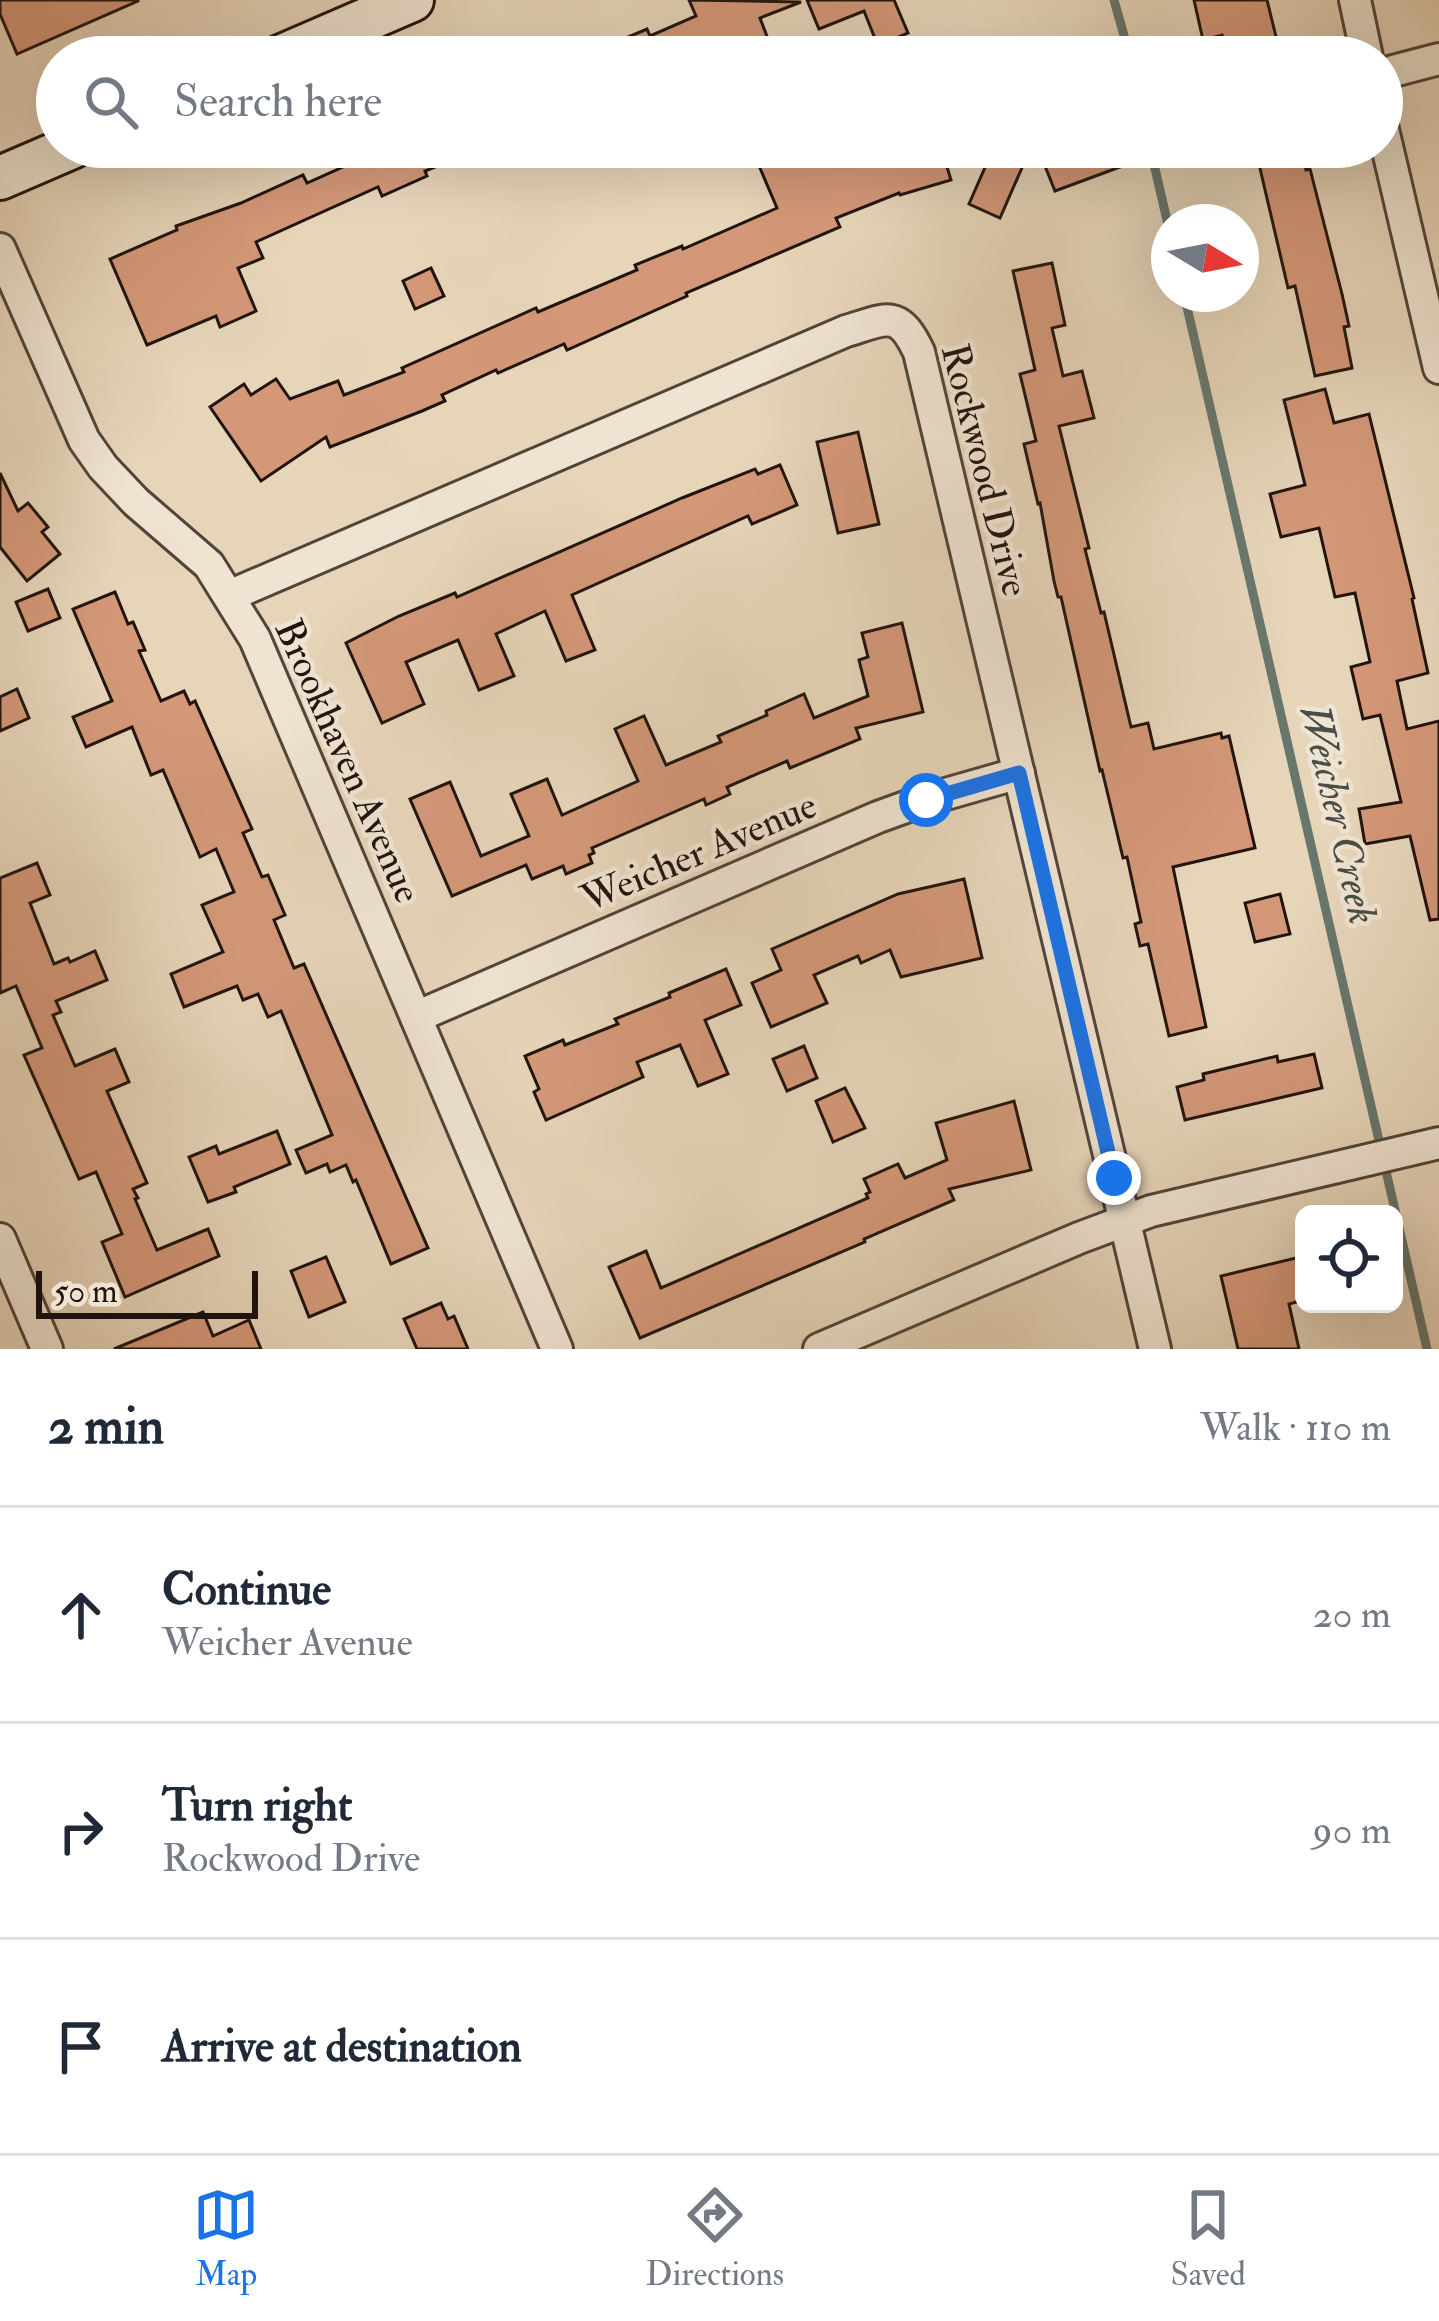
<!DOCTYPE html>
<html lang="en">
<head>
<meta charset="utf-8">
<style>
  body { margin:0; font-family:"IM FELL Double Pica",serif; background:#f6f6f7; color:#1f2937 }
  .controls { position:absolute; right:36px; bottom:36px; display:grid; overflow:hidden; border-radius:18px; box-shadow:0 12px 48px #0002 }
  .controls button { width:108px; height:108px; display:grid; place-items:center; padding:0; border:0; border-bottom:3px solid #e0e1e3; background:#fff; color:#1f2937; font:60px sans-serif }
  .compass { position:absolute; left:1151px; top:204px; width:108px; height:108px; border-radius:50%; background:#fff; box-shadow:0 12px 48px #0002; rotate:100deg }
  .scale { position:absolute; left:36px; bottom:30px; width:222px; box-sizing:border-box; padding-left:12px; border:6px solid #21140f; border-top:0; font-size:33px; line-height:42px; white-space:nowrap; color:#21140f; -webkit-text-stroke:9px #efe4d2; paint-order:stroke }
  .stop { position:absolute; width:36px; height:36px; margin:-27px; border:9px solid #1a73e8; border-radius:50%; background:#fff }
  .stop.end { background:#1a73e8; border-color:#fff; box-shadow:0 3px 12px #0008 }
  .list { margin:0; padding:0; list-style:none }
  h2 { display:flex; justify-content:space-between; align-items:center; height:156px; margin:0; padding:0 48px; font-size:51px }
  h2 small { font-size:39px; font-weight:400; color:#747a83 }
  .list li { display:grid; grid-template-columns:78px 1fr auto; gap:36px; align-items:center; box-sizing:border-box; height:216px; padding:0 48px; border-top:3px solid #e0e1e3 }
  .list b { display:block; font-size:45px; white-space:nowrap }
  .list p { margin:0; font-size:39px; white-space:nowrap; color:#747a83 }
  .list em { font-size:39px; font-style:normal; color:#747a83 }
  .icon { flex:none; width:66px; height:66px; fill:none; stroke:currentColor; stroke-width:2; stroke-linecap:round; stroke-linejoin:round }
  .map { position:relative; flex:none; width:1439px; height:1349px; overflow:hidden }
  .search { position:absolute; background:#fff; box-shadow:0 12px 48px #0002; left:36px; right:36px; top:36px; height:132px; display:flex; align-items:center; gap:30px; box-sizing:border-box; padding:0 42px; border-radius:66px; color:#747a83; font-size:45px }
  .sheet { height:804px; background:#fff }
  nav { display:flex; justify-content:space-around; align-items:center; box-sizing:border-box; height:168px; border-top:3px solid #e0e1e3; background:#fff; font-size:33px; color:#747a83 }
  nav a { display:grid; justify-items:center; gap:6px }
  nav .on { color:#1a73e8 }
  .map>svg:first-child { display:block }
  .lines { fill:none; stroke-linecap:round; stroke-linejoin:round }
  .stream { stroke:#68776d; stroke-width:9 }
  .building { fill:#d49879; stroke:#21140f; stroke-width:3 }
  .street-casing { stroke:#52443a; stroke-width:36 }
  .secondary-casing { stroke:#21140f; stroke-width:48 }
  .street { stroke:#efe4d2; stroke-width:30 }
  .secondary { stroke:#efe4d2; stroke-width:42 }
  .route { stroke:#1a73e8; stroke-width:15 }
  .labels { text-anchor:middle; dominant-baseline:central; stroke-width:9; stroke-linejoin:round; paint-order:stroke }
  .street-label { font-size:39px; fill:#21140f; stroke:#efe4d2 }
  .water-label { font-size:42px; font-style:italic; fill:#4a4e46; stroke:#efe4d2 }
</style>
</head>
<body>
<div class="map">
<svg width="1439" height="1349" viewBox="0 0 1439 1349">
  <rect width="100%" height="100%" fill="#e7d5ba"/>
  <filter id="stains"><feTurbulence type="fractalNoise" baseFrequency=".00167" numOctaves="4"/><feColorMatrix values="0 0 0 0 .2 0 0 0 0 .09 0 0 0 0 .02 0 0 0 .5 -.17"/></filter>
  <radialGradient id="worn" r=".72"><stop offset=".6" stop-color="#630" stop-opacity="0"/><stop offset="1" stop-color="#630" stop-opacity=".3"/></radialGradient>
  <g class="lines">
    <g class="stream">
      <path d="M 1114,0 L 1130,57"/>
      <path d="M 1150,147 L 1169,229"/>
      <path d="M 1184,294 L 1427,1349"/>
    </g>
  </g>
  <g class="building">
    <path d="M 0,0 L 138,0 L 138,1 L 17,54 L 0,14 Z"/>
    <path d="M 689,0 L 801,2 L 760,18 L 771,47 L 746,57 L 581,57 L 647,29 L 650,36 L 696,16 Z"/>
    <path d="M 807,0 L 894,0 L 908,33 L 878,46 L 864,11 L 819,29 Z"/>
    <path d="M 1194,0 L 1267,0 L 1281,57 L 1227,57 L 1222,35 L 1203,40 Z"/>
    <path d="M 361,147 L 482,148 L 425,171 L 427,176 L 382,196 L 378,187 L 256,242 L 263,258 L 238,268 L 256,311 L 220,327 L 216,316 L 147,345 L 110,259 L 177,230 L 176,226 L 241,203 L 303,175 L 307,183 L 365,157 Z"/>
    <path d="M 751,147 L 794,147 L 800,161 L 837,147 L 845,164 L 886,151 L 885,147 L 941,147 L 951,180 L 900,195 L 899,193 L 836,218 L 840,227 L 686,293 L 687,296 L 567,350 L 564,344 L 498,373 L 496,370 L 442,395 L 445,401 L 422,411 L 330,447 L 326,437 L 261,481 L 210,407 L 244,384 L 251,395 L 276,379 L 290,399 L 338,381 L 344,395 L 404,372 L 402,368 L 536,308 L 538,312 L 637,270 L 635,265 L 682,246 L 683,249 L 777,208 Z"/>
    <path d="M 994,147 L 1012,147 L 1028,154 L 1000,218 L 969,204 Z"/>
    <path d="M 1069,147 L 1074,161 L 1112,147 L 1122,147 L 1128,164 L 1055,191 L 1041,156 Z"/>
    <path d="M 1255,147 L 1301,147 L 1306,170 L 1310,169 L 1342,294 L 1349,326 L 1344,327 L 1352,368 L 1315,376 L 1295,286 L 1288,288 Z"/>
    <path d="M 1052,263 L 1065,325 L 1052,328 L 1063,376 L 1082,371 L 1094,418 L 1059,426 L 1089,548 L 1085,549 L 1101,613 L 1104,612 L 1131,727 L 1148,723 L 1154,749 L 1221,733 L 1222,738 L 1229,736 L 1255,848 L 1173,867 L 1206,1027 L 1169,1036 L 1148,944 L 1140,946 L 1135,924 L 1141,922 L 1127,857 L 1123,858 L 1102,770 L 1100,771 L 1061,597 L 1058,597 L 1054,581 L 1040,503 L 1038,504 L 1024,444 L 1036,441 L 1020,374 L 1035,370 L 1013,271 Z"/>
    <path d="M 431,268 L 444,296 L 415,309 L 403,281 Z"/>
    <path d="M 1325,389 L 1334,423 L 1369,414 L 1414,598 L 1412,599 L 1428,673 L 1397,681 L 1407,729 L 1439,721 L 1439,919 L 1430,920 L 1410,836 L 1365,844 L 1359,809 L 1401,802 L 1380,715 L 1363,719 L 1351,667 L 1370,662 L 1355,593 L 1335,597 L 1319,528 L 1281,537 L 1270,494 L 1305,485 L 1284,400 Z"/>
    <path d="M 858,432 L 879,524 L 838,533 L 817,442 Z"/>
    <path d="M 780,465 L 797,505 L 752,524 L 748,516 L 572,595 L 595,650 L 566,661 L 545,611 L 496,634 L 514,676 L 479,690 L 458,640 L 406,662 L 424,704 L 382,723 L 346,643 L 399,616 L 455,593 L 457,597 L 682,498 L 755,469 L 758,474 Z"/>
    <path d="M 0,473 L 18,511 L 28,503 L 48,527 L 42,532 L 60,554 L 27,581 L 0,547 Z"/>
    <path d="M 48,589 L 60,618 L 28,631 L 16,602 Z"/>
    <path d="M 115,592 L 128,624 L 133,622 L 145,650 L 139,651 L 161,701 L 184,691 L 190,704 L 195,701 L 252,829 L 243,833 L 262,877 L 268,875 L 285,915 L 274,920 L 294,968 L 304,964 L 428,1248 L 391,1264 L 356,1180 L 353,1182 L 346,1165 L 330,1172 L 327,1164 L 306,1173 L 296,1150 L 332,1135 L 281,1011 L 268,1017 L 258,994 L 243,1000 L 237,986 L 184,1007 L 171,974 L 223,952 L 202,905 L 234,892 L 216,849 L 200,857 L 163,770 L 151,775 L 132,727 L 86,747 L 73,717 L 112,701 L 73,609 Z"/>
    <path d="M 902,623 L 923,712 L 856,728 L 860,739 L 790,768 L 787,761 L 727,787 L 730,794 L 706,805 L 704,799 L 592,848 L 594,853 L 589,855 L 592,863 L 566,874 L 563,866 L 532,879 L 526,865 L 452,896 L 410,799 L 450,782 L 481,856 L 529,836 L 511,794 L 547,779 L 562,815 L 638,781 L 615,729 L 644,716 L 666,765 L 721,742 L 718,736 L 767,715 L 766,711 L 804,694 L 814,718 L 868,696 L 859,660 L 868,657 L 862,633 Z"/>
    <path d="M 17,689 L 29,718 L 0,731 L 0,697 Z"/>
    <path d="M 37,863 L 50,895 L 30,903 L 54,964 L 68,958 L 70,962 L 95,951 L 107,980 L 56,1001 L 61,1012 L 53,1015 L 75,1066 L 115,1049 L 129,1082 L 107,1091 L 147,1183 L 133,1189 L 138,1198 L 135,1199 L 157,1250 L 208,1229 L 219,1256 L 125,1297 L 102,1242 L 122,1234 L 96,1172 L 79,1179 L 24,1055 L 42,1048 L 16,986 L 0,993 L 0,878 Z"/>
    <path d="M 964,879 L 982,958 L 901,977 L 890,950 L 861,963 L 858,956 L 814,975 L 827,1003 L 771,1027 L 752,983 L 781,970 L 772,949 L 898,894 Z"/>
    <path d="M 1280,894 L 1290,934 L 1255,942 L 1245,903 Z"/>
    <path d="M 726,969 L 741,1005 L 705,1020 L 728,1074 L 698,1086 L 680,1045 L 637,1062 L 643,1077 L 546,1120 L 534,1092 L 539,1089 L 525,1056 L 563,1040 L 565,1045 L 618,1024 L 615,1019 L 670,997 L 669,993 Z"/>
    <path d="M 804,1046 L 817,1078 L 787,1091 L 773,1059 Z"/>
    <path d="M 1314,1054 L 1322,1088 L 1185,1120 L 1177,1087 L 1204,1080 L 1203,1074 L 1277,1056 L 1278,1062 Z"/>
    <path d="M 845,1088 L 865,1128 L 833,1142 L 816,1101 Z"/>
    <path d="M 1014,1101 L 1031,1170 L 949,1189 L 954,1200 L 864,1239 L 865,1242 L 640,1338 L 609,1267 L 646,1251 L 661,1288 L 868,1198 L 866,1194 L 870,1192 L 864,1179 L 898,1164 L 905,1178 L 947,1160 L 936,1123 Z"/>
    <path d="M 277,1131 L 290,1164 L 234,1187 L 236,1192 L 208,1202 L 189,1157 L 216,1146 L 219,1154 Z"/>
    <path d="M 326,1257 L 345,1302 L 309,1317 L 291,1271 Z"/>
    <path d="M 1300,1257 L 1304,1272 L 1304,1300 L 1289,1304 L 1299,1349 L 1238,1349 L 1221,1276 Z"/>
    <path d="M 441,1303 L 448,1319 L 454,1316 L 468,1349 L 417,1349 L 404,1319 Z"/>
    <path d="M 203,1312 L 213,1336 L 249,1320 L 261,1349 L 114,1349 Z"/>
  </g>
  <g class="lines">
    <g class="street-casing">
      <g id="street">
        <path d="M 1355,0 L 1367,57"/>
        <path d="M 1382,74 L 1439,59"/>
        <path d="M 1382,125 L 1439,368"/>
        <path d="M 0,249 L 84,440 L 103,467 L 136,502 L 209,565 L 255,639 L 557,1349"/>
        <path d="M 229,596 L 846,331 C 887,319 898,308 919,352 L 1155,1349"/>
        <path d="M 416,1017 L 878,817 L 925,800 L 1019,773"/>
        <path d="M 0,1239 L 47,1349"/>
        <path d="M 819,1349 L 1079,1238 L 1151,1211 L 1439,1143"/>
      </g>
    </g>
    <g class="secondary-casing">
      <g id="secondary">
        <path d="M 280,57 L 412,0"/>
        <path d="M 0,178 L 72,147"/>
      </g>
    </g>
    <use href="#street" class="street"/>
    <use href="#secondary" class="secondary"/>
  </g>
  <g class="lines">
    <path class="route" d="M 926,800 L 1019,773 L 1114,1178"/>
  </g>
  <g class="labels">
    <g class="street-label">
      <text transform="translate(985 470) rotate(76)">Rockwood Drive</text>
      <text transform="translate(348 761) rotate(66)">Brookhaven Avenue</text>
      <text transform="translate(699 852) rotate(-23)">Weicher Avenue</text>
    </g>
    <g class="water-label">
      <text transform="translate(1338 814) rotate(77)">Weicher Creek</text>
    </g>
  </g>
  <rect width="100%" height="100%" filter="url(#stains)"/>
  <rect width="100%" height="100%" fill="url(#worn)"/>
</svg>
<div class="controls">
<button><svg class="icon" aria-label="locate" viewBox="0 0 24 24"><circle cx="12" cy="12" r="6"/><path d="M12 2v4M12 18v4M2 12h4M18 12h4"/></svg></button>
</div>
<svg class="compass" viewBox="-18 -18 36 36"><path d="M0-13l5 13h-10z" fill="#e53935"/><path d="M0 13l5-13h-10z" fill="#747a83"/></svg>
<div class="scale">50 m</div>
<div class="stop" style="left:926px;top:800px"></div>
<div class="stop end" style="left:1114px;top:1178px"></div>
<div class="search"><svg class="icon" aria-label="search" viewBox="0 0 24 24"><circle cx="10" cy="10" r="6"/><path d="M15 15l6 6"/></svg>Search here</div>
</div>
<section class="sheet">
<h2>2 min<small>Walk · 110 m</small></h2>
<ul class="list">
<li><svg class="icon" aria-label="ahead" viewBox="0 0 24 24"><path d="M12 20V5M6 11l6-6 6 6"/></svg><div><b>Continue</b><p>Weicher Avenue</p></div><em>20 m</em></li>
<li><svg class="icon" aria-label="right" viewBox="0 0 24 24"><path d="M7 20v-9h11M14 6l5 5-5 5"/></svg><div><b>Turn right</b><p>Rockwood Drive</p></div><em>90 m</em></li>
<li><svg class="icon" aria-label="arrive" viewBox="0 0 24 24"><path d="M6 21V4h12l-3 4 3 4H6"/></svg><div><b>Arrive at destination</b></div></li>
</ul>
</section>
<nav>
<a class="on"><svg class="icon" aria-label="map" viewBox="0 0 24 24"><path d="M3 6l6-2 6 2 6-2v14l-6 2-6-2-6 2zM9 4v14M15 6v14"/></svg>Map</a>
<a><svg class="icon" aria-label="directions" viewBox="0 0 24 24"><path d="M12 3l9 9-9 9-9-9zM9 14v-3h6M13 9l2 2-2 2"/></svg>Directions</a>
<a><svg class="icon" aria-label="saved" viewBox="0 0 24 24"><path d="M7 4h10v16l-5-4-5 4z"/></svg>Saved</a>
</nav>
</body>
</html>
